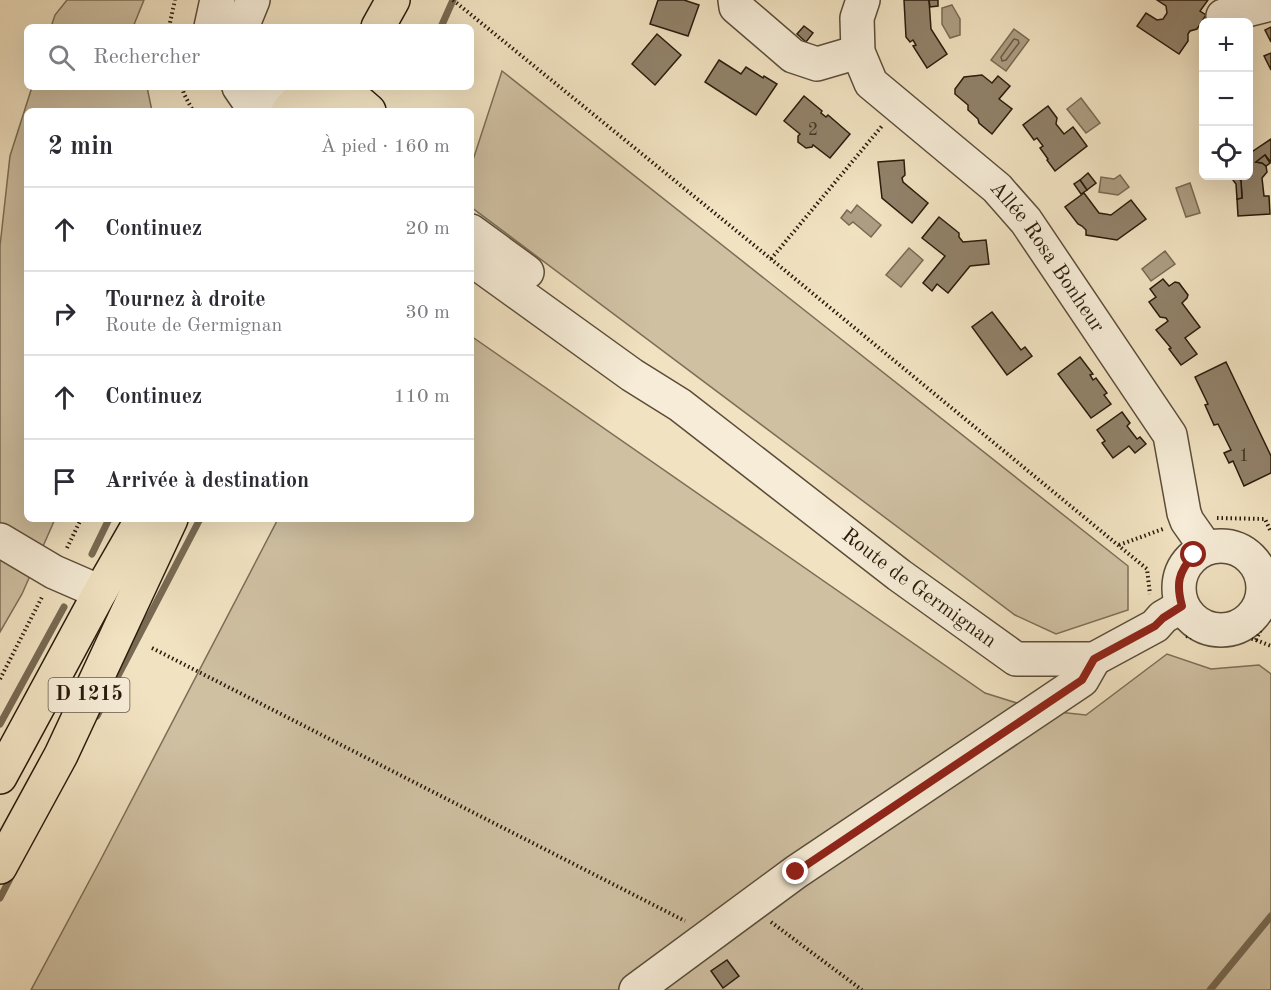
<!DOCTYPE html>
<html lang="fr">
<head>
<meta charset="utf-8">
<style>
  body { margin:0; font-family:"Old Standard TT",serif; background:#f2f2f3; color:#2b2b33 }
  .controls { position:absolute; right:18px; top:18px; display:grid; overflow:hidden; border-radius:9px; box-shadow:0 6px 24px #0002 }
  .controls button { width:54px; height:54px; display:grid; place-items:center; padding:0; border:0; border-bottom:2px solid #e1e1e2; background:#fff; color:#2b2b33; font:30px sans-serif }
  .stop { position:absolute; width:18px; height:18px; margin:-14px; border:4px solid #8f2418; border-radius:50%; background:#fff }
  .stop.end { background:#8f2418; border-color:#fff; box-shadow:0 2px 6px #0008 }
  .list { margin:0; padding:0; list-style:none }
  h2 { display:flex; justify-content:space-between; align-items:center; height:78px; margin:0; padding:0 24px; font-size:26px }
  h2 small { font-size:20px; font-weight:400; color:#7c7c81 }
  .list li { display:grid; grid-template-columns:39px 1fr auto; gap:18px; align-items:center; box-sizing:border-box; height:84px; padding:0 24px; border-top:2px solid #e1e1e2 }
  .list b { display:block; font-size:22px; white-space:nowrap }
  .list p { margin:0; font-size:20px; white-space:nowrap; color:#7c7c81 }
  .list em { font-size:20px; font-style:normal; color:#7c7c81 }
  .icon { flex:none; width:33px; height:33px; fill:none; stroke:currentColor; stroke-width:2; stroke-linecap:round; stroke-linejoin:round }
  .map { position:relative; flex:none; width:1271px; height:990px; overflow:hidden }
  .search { position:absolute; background:#fff; box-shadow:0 6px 24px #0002; left:24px; top:24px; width:450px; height:66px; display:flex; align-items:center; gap:15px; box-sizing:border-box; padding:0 21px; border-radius:9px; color:#7c7c81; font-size:22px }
  .panel { position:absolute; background:#fff; box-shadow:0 6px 24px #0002; left:24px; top:108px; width:450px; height:414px; border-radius:9px }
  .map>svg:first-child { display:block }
  .green { fill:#cfc0a2; stroke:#7c6e57; stroke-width:1.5 }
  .water { fill:#ad9e83; stroke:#786a53; stroke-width:1.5 }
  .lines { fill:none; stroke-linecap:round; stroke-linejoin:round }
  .shore { stroke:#6b5c48; stroke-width:1.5 }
  .stream { stroke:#786a53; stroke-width:7 }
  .building { fill:#91826a; stroke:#291b0c; stroke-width:1.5 }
  .minor-casing { stroke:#5b4d39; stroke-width:36 }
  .major-casing { stroke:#291b0c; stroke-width:36 }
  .path { stroke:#291b0c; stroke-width:4; stroke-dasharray:1.5 3; stroke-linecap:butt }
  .minor { stroke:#f6ecd7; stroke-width:33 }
  .major { stroke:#f1e2c1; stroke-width:33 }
  .route { stroke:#8f2418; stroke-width:8 }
  .labels { text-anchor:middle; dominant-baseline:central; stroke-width:6; stroke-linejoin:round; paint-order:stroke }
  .number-label { font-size:18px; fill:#433524 }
  .shield { fill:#f6ecd7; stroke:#665a49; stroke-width:1.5 }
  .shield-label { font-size:20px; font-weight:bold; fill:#291b0c }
  .street-label { font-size:21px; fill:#291b0c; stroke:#f6ecd7 }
</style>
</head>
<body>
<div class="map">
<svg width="1271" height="990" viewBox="0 0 1271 990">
  <rect width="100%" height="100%" fill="#f1e2c1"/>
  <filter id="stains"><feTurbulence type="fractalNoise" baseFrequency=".00333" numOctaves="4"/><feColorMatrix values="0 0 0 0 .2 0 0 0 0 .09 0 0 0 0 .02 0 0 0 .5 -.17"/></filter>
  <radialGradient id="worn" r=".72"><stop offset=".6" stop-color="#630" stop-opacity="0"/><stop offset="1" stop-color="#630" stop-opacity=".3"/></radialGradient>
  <g class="green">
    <path d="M 67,0 L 144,0 L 133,27 L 51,27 L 55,15 Z"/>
    <path d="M 502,71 L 1128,566 L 1128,610 L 1056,634 L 1015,615 L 471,207 L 471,166 Z"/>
    <path d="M 32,87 L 147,87 L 152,111 L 27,111 L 27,519 L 55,519 L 22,594 L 0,632 L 0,246 L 10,156 Z"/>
    <path d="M 471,336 L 985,693 L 1039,710 L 1086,715 L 1167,654 L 1211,669 L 1259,665 L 1271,674 L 1271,990 L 31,990 L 100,861 L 278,519 L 471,519 Z"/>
  </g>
  <g class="water">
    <path d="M 952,5 L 960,19 L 960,35 L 950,38 L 942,24 L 942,8 Z"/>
    <path d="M 1014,29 L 1029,40 L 1006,71 L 991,60 Z"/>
    <path d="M 1081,98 L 1100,123 L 1086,133 L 1067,109 Z"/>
    <path d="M 1120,175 L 1129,187 L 1118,195 L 1099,192 L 1101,177 L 1114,179 Z"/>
    <path d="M 1190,183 L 1200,213 L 1186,217 L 1176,188 Z"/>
    <path d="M 857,205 L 881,225 L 871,237 L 853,222 L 849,225 L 841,218 L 847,210 L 851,213 Z"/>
    <path d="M 909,248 L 923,260 L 901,287 L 886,275 Z"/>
    <path d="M 1165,251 L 1175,264 L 1151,281 L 1142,269 Z"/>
  </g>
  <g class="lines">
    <path class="shore" d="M 1014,39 L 1018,40 L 1019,43 L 1006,60 L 1002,61 L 1001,57 Z"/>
    <g class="stream">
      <path d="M 441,27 L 453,0"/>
      <path d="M 92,554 L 109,519"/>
      <path d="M 97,716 L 200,519"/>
      <path d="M 0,724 L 64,607"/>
      <path d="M 0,898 L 14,871"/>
      <path d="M 1210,990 L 1271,916"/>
    </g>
  </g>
  <g class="building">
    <path d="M 658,0 L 684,0 L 699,5 L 688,36 L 650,24 Z"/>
    <path d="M 904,0 L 929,0 L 931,29 L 947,54 L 927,68 L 913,46 L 916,45 L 913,40 L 910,42 L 906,37 Z"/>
    <path d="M 929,0 L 938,0 L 938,6 L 930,7 Z"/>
    <path d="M 1157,0 L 1208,0 L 1200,11 L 1206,15 L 1197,29 L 1190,31 L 1188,34 L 1188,41 L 1179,54 L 1137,26 L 1146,13 L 1157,20 L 1163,19 L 1167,13 L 1166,6 Z"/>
    <path d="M 804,26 L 813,33 L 806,42 L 797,34 Z"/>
    <path d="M 1271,27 L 1271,42 L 1265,30 Z"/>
    <path d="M 657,34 L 681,55 L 655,85 L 632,64 Z"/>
    <path d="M 1271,53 L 1271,70 L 1264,56 Z"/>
    <path d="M 719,60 L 741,74 L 746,67 L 763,78 L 764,76 L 777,84 L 756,115 L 705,82 Z"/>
    <path d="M 982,75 L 992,83 L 998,76 L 1010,86 L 999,99 L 1012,109 L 992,134 L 979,123 L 978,119 L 968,110 L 968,105 L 955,94 L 955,89 L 964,77 Z"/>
    <path d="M 804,96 L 822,111 L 821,113 L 826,117 L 828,115 L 850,134 L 830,158 L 813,145 L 812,147 L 806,148 L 798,142 L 798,136 L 800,134 L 784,121 Z"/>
    <path d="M 1048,106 L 1057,118 L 1056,124 L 1064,134 L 1073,127 L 1087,146 L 1055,171 L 1047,160 L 1048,159 L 1040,148 L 1043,146 L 1037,138 L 1034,140 L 1023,125 Z"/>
    <path d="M 1271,139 L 1271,162 L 1265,155 L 1256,162 L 1262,163 L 1266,166 L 1267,172 L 1262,178 L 1264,196 L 1269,196 L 1270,214 L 1238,216 L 1237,199 L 1242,198 L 1241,181 L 1237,176 L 1248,176 L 1248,144 L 1253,151 Z"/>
    <path d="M 1265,155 L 1270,163 L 1266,166 L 1262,163 L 1256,162 Z"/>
    <path d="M 904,160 L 905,175 L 902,178 L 903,182 L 928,203 L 912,223 L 882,198 L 878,162 Z"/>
    <path d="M 1088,173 L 1096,183 L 1087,190 L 1080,180 Z"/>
    <path d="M 1230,176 L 1237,176 L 1241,181 L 1242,198 L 1237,199 L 1236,184 Z"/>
    <path d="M 1080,180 L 1087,190 L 1081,194 L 1074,184 Z"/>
    <path d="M 1084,193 L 1099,213 L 1111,215 L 1131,200 L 1146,219 L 1117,240 L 1086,235 L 1086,230 L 1082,226 L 1078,224 L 1065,207 Z"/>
    <path d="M 939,217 L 959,233 L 959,237 L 963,242 L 986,240 L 989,264 L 970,266 L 948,293 L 937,284 L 932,291 L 923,283 L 945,256 L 922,238 Z"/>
    <path d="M 1163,279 L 1169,286 L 1175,282 L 1179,283 L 1188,295 L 1187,298 L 1182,303 L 1200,327 L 1185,338 L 1197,354 L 1181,365 L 1169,349 L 1171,348 L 1156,330 L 1168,321 L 1166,318 L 1160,317 L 1149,302 L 1156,297 L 1150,289 Z"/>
    <path d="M 992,312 L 1021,350 L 1025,347 L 1032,356 L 1007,375 L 972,327 Z"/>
    <path d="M 1080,357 L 1093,374 L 1090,375 L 1093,380 L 1096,378 L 1107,393 L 1104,395 L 1111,404 L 1091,418 L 1058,374 Z"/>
    <path d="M 1226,362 L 1271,456 L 1271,473 L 1244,486 L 1233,461 L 1229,463 L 1224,453 L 1231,450 L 1218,424 L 1214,425 L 1205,405 L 1208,404 L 1195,377 Z"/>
    <path d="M 1122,412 L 1130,423 L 1127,426 L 1137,439 L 1140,437 L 1146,444 L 1135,453 L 1129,446 L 1113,458 L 1102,443 L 1105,441 L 1097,430 Z"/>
    <path d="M 727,960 L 739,976 L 723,988 L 711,971 Z"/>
  </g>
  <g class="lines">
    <g class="minor-casing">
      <g id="minor">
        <path d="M 735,0 L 736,7 L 793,56 L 817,64 L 858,52"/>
        <path id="s1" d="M 863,0 L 857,18 L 858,52 L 871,83 L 997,188 L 1026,221 L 1170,435 L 1184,513 L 1187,521 L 1206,548"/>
        <path d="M 1223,16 L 1271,4"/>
        <path d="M 211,27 L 216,4 L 218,0"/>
        <path d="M 242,27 L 253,0"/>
        <path d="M 239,87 L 250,103 L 259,111"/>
        <path d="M 266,87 L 281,98 L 295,103"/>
        <path d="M 471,231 L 527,272"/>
        <path id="s2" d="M 471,259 L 632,375 L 680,405 L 899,575 L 1016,659 L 1094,659 L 1155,626 L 1163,617 L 1182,606"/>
        <path d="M 0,540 L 54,572 L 100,592"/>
        <circle cx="1221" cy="588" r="42"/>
        <path d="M 636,990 L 796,872 L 1082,680 L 1094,659"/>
      </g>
    </g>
    <g class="major-casing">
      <g id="major">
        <path d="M 378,27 L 393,0"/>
        <path d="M 288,111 L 295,103 L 328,93 L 345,96 L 361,104 L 369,111"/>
        <path d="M 0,777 L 100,592 L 142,519"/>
        <path d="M 0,867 L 61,755 L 171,519"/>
      </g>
    </g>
    <g class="path">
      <path d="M 453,0 L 771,259 L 1147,569 L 1150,594"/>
      <path d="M 169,27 L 175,0"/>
      <path d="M 182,87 L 184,94 L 193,111"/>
      <path d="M 771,259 L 882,126"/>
      <path d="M 1217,518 L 1265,519 L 1271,532"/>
      <path d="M 1119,545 L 1163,529"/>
      <path d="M 67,548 L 81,519"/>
      <path d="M 1186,636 L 1205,640 L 1225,640 L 1238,635 L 1256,640 L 1267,616 L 1271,611"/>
      <path d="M 1256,640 L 1271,646"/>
      <path d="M 152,648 L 685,921"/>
      <path d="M 0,679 L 43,595"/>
      <path d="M 771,922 L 862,990"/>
    </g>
    <use href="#minor" class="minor"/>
    <use href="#major" class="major"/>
  </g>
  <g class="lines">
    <path class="route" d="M 796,872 L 1082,680 L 1094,659 L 1155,626 L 1163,618 L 1182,606 C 1176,584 1178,572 1194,555"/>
  </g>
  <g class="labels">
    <g class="number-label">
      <text x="813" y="130">2</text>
      <text x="1244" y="456">1</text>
    </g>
    <rect class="shield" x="48.5" y="678" width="81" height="34" rx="4.5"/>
    <g class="shield-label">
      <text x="89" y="695">D 1215</text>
    </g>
    <g class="street-label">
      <text stroke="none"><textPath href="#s1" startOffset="336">Allée Rosa Bonheur</textPath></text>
      <text stroke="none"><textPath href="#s2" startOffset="556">Route de Germignan</textPath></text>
    </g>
  </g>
  <rect width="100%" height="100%" filter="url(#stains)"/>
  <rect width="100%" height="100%" fill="url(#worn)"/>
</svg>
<div class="controls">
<button>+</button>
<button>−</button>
<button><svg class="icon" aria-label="locate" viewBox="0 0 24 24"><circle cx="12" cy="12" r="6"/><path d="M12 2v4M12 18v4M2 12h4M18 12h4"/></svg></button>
</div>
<div class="stop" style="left:1194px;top:555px"></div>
<div class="stop end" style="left:796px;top:872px"></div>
<div class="search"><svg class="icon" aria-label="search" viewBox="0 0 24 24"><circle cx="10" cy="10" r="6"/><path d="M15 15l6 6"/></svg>Rechercher</div>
<section class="panel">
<h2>2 min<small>À pied · 160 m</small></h2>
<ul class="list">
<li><svg class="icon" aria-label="ahead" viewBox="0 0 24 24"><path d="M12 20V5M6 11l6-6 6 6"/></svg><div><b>Continuez</b></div><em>20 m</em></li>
<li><svg class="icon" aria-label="right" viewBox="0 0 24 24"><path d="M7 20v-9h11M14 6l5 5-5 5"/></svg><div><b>Tournez à droite</b><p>Route de Germignan</p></div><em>30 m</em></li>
<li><svg class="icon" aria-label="ahead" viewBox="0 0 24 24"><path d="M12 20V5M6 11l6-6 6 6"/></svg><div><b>Continuez</b></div><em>110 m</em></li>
<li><svg class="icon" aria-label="arrive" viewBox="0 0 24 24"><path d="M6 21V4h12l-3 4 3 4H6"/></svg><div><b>Arrivée à destination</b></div></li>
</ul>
</section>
</div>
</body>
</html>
